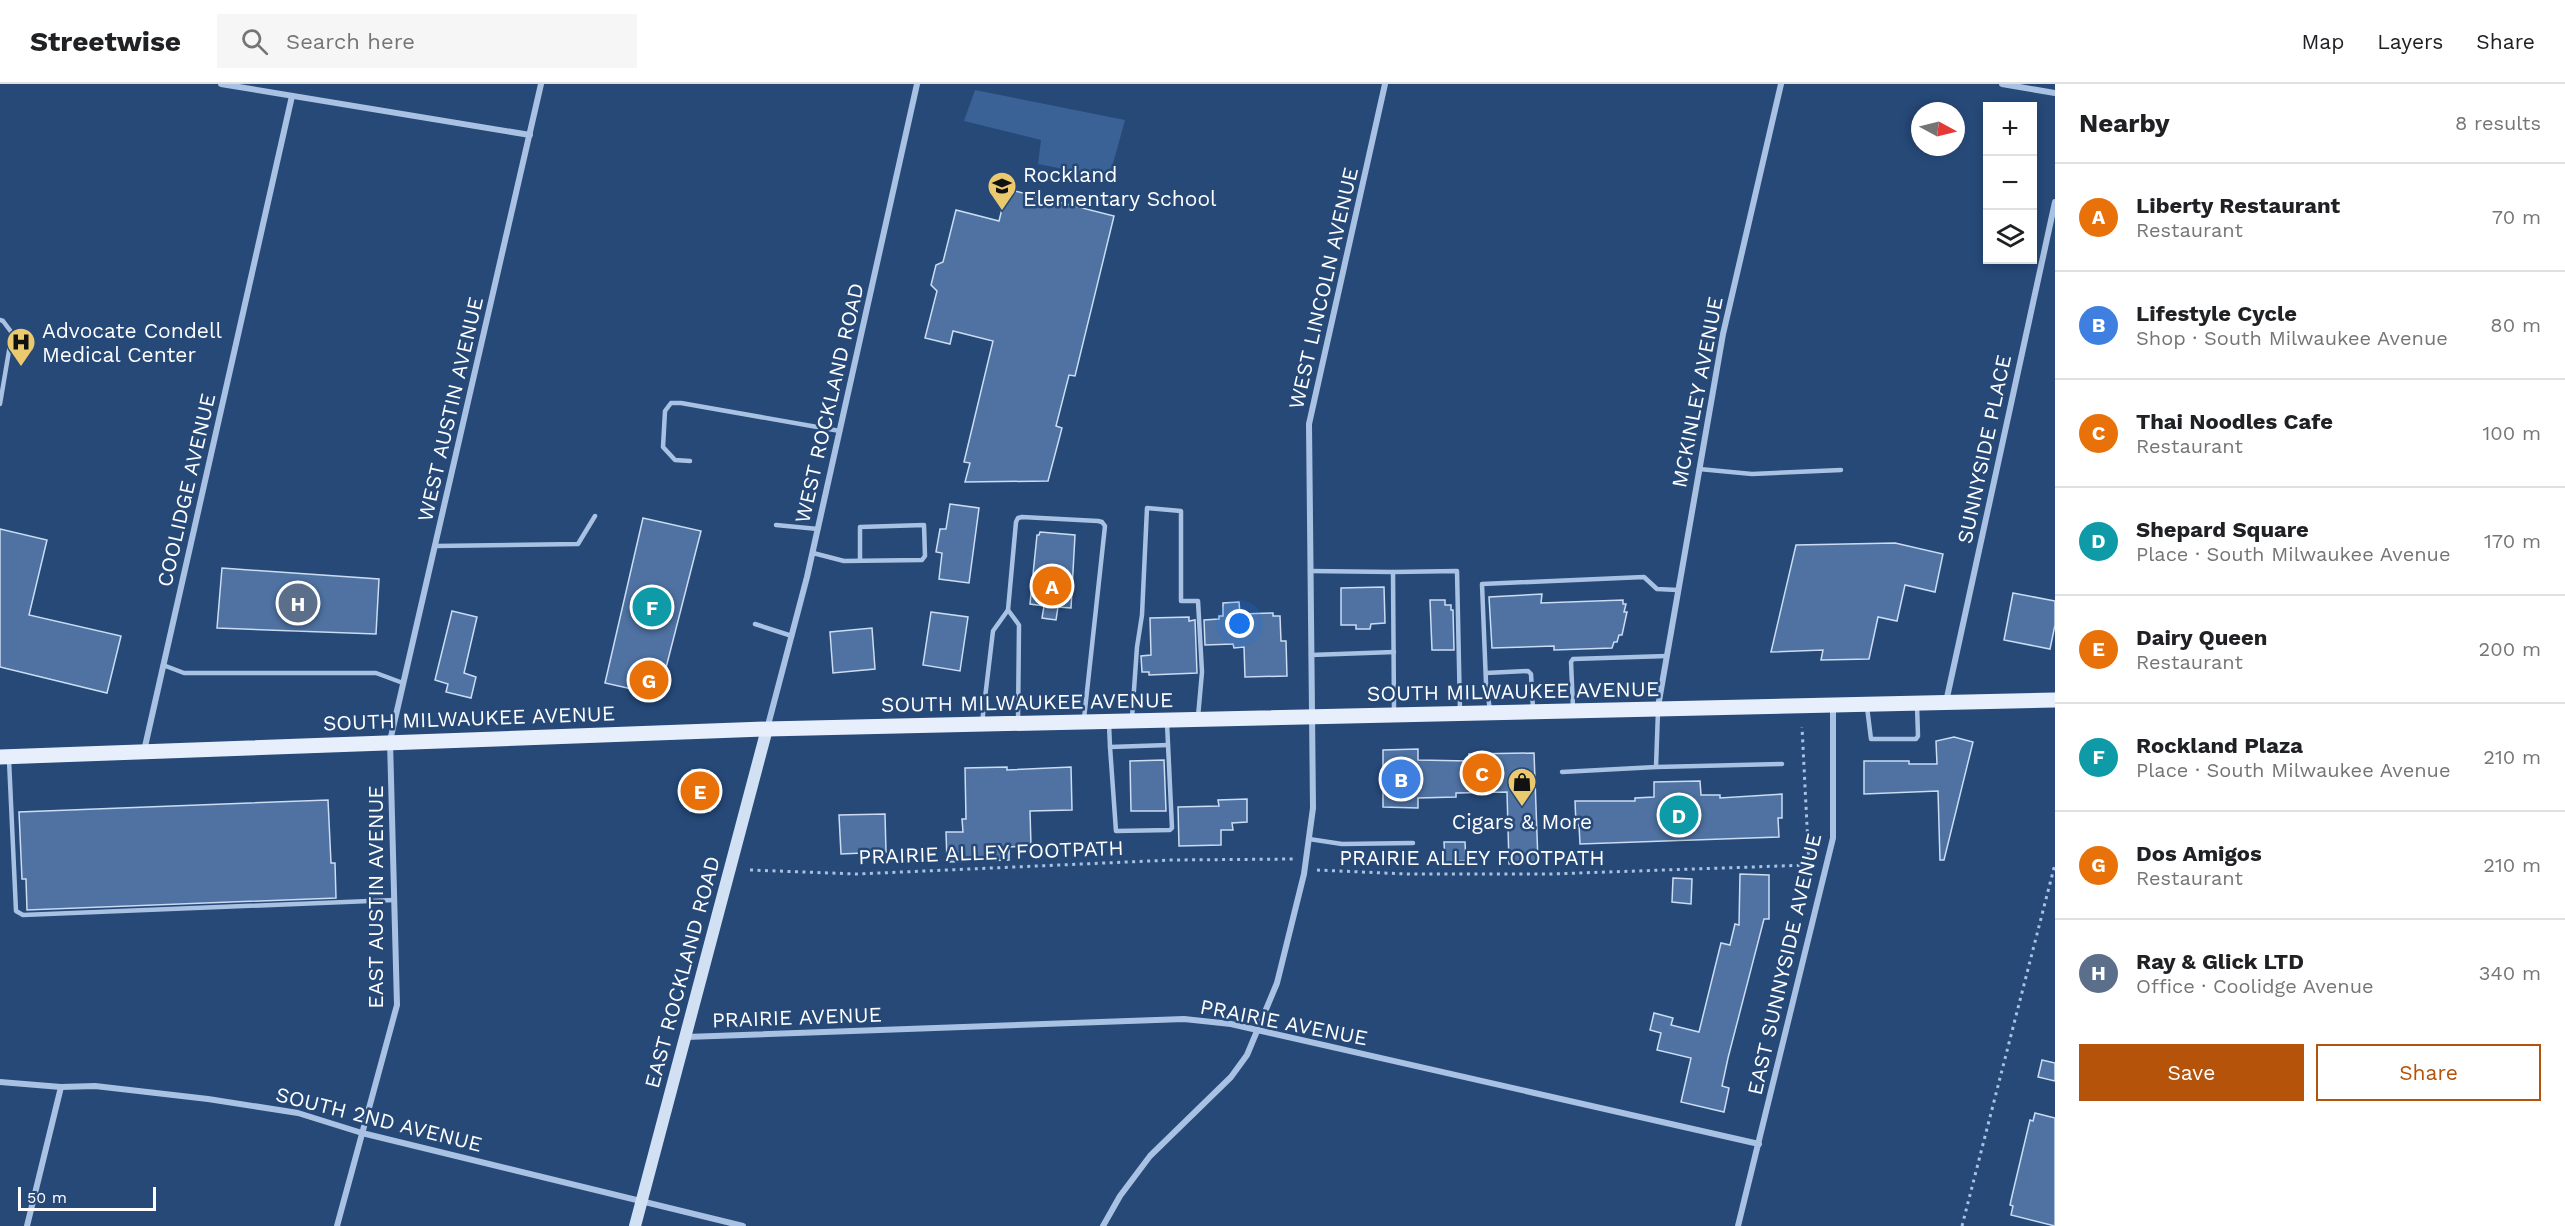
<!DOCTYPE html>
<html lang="en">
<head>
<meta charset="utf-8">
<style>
  body { margin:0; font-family:"Work Sans",sans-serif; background:#f6f6f6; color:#202124 }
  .controls { position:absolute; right:18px; top:18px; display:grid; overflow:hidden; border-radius:0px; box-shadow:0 3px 9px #0003 }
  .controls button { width:54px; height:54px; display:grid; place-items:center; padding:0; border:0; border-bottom:2px solid #e0e0e0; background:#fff; color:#202124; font:30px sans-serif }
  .compass { position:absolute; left:1911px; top:18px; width:54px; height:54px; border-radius:50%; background:#fff; box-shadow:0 3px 9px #0003; rotate:97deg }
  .scale { position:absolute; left:18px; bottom:15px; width:138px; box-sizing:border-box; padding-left:6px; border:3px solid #fff; border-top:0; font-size:16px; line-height:21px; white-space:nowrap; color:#fff; -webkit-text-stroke:4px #264978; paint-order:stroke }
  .you { position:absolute; left:1240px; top:540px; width:21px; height:21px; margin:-15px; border:4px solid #fff; border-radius:50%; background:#1a73e8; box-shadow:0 0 0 9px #1a73e833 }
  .badge { display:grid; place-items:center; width:39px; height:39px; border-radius:50%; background:#b45309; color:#fff; font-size:20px; font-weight:700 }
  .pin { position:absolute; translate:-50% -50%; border:3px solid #fff; box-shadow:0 2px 6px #0006 }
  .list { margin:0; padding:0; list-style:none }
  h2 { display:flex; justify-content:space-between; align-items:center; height:78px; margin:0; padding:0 24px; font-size:26px }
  h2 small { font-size:20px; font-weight:400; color:#757577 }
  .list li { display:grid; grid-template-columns:39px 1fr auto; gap:18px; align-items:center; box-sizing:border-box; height:108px; padding:0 24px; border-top:2px solid #e0e0e0 }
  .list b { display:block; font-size:22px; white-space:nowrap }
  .list p { margin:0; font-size:20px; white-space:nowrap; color:#757577 }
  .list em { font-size:20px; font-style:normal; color:#757577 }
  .actions { display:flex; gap:12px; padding:18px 24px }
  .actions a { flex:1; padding:14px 0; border:2px solid #b45309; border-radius:0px; text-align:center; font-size:21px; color:#b45309 }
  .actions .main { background:#b45309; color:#fff }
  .icon { flex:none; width:33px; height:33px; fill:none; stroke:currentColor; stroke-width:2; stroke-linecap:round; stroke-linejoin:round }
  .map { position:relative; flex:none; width:2055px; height:1142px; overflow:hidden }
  header { display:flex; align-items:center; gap:36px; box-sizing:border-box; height:84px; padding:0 30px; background:#fff; border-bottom:2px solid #e0e0e0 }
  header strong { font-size:28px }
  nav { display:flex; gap:33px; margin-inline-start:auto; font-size:21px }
  .search { width:420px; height:54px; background:#f6f6f6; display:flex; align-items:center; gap:15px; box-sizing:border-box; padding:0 21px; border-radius:0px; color:#757577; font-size:22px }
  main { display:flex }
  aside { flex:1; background:#fff }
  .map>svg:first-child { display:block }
  .green { fill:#3a6296 }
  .building { fill:#4f72a2; stroke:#cbdcf3; stroke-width:1.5 }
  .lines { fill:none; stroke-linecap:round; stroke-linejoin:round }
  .path { stroke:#a9c2e3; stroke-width:3; stroke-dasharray:3 4.5; stroke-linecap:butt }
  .lane { stroke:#a9c2e3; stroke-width:4.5 }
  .street { stroke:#a9c2e3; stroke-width:6 }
  .secondary { stroke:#d1e0f3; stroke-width:12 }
  .primary { stroke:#e8effc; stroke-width:15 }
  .labels { text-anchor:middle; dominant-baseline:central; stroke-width:5; stroke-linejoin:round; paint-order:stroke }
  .poi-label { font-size:21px; fill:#fff; stroke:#264978; text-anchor:start }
  .street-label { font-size:21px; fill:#fff; stroke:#264978 }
</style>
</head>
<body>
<header>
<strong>Streetwise</strong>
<div class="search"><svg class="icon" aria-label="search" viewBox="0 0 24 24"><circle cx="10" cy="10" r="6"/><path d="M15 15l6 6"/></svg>Search here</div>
<nav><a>Map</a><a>Layers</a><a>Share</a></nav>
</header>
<main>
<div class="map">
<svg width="2055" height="1142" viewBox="0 0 2055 1142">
  <rect width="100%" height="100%" fill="#264978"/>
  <path class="green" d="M 975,6 L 1125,36 L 1109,94 L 1038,80 L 1041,56 L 964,37 Z"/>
  <g class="building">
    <path d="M 1007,105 L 1114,132 L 1075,292 L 1069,291 L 1056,342 L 1062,344 L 1048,397 L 965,398 L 970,379 L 964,378 L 993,257 L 953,247 L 950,260 L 925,254 L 937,207 L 931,201 L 936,181 L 943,178 L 956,126 L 999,137 Z"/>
    <path d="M 950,420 L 979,424 L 969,499 L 939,495 L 942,469 L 936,468 L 940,445 L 946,445 Z"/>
    <path d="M 643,434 L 701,447 L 659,611 L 605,599 Z"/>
    <path d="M 0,445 L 47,456 L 29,531 L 121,552 L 107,609 L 0,583 Z"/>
    <path d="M 1040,448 L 1075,451 L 1071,524 L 1058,523 L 1056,536 L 1042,534 L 1044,522 L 1030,520 L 1037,451 L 1039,451 Z"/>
    <path d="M 1895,459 L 1943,470 L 1935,508 L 1905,501 L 1897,537 L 1878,533 L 1869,575 L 1821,576 L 1823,566 L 1771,568 L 1796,461 Z"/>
    <path d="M 222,484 L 379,495 L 376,550 L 217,544 Z"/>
    <path d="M 1384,503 L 1385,539 L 1371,540 L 1370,545 L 1356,545 L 1356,541 L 1341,541 L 1341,504 Z"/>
    <path d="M 2013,509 L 2055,517 L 2055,541 L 2050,565 L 2004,556 Z"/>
    <path d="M 1542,510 L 1541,519 L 1623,516 L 1623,520 L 1626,520 L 1624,528 L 1627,528 L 1622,551 L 1619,551 L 1617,558 L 1614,558 L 1612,564 L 1554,566 L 1554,562 L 1492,564 L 1489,513 Z"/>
    <path d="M 1430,516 L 1445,516 L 1445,521 L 1451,521 L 1451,526 L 1453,526 L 1454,566 L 1432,566 Z"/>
    <path d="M 1239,518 L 1240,530 L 1273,529 L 1273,532 L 1280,532 L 1281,557 L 1286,557 L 1287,592 L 1245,593 L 1244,563 L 1234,564 L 1233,560 L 1205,561 L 1204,536 L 1219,535 L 1219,532 L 1223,532 L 1223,519 Z"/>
    <path d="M 452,527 L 477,533 L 464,589 L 476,593 L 471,614 L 446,608 L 448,600 L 435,596 Z"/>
    <path d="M 931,528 L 968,533 L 960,587 L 923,581 Z"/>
    <path d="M 1189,533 L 1189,537 L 1195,536 L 1197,589 L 1149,591 L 1149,588 L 1142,588 L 1141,572 L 1151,571 L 1150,534 Z"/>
    <path d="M 872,544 L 875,585 L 833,589 L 830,548 Z"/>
    <path d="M 1954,653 L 1973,658 L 1944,776 L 1940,776 L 1938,707 L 1864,710 L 1864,677 L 1909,677 L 1909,680 L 1937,680 L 1936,657 Z"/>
    <path d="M 1418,665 L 1418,676 L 1469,677 L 1469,670 L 1534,669 L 1538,777 L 1509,780 L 1507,708 L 1456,709 L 1456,713 L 1418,714 L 1418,724 L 1383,723 L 1383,666 Z"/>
    <path d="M 1164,676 L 1166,727 L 1131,727 L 1130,677 Z"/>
    <path d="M 1007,683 L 1007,686 L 1071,683 L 1072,726 L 1030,727 L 1031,762 L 1009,763 L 1009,776 L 947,778 L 946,748 L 963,748 L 962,735 L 966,735 L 965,684 Z"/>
    <path d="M 692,686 L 709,687 L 710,727 L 690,727 Z"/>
    <path d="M 1700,697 L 1701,711 L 1720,711 L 1720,714 L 1782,710 L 1782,734 L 1778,734 L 1779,753 L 1580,760 L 1579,741 L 1576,741 L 1575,717 L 1635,717 L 1635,714 L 1654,713 L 1654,698 Z"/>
    <path d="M 1247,715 L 1247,738 L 1232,739 L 1233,746 L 1221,746 L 1221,761 L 1179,762 L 1178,723 L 1219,722 L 1218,716 Z"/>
    <path d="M 328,716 L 331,779 L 335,779 L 336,814 L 27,826 L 26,795 L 22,795 L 19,728 Z"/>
    <path d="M 885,730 L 886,768 L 841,770 L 839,731 Z"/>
    <path d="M 1444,758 L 1465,758 L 1466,777 L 1445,778 Z"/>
    <path d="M 1740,790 L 1769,791 L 1769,835 L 1764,835 L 1728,974 L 1722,1002 L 1729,1004 L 1724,1028 L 1681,1018 L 1691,974 L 1657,966 L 1661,949 L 1650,946 L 1654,929 L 1673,934 L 1671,941 L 1699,948 L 1721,859 L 1730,861 L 1735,840 L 1739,841 Z"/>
    <path d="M 1673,794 L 1692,795 L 1691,820 L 1672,818 Z"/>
    <path d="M 2042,976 L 2055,979 L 2055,997 L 2038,993 Z"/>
    <path d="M 2035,1029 L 2055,1034 L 2055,1142 L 2011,1131 L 2013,1122 L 2010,1121 L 2012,1112 L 2030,1036 L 2033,1037 Z"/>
  </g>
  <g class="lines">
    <g class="path">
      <path d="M 750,786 L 857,790 L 1172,776 L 1294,775"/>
      <path d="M 1317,786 L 1407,790 L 1550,790 L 1809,781 L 1802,643"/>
      <path d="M 1962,1142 L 2055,780"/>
    </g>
    <g class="lane">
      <path d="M 0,236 L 3,237 L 12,249 L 0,320"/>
      <path d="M 690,377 L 675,376 L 663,363 L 665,327 L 671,319 L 681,319 L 840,347"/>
      <path d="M 1699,385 L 1752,390 L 1841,386"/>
      <path d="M 776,441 L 818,445"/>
      <path d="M 435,462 L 578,460 L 595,432"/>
      <path d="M 813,469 L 844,477 L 922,476 L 925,472 L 924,441 L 860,443 L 860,477"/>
      <path d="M 1310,487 L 1393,488 L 1394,627"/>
      <path d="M 1393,488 L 1457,487 L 1460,627"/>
      <path d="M 1008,526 L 1019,541 L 1018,637"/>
      <path d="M 755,540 L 792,552"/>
      <path d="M 1311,571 L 1394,568"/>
      <path d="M 163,581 L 184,589 L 376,589 L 403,599"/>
      <path d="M 1486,589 L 1528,587 L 1531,590 L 1533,625"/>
      <path d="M 1867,623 L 1871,655 L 1916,655 L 1918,652 L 1917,621"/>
      <path d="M 1573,624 L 1571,578 L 1573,575 L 1667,572"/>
      <path d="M 1490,626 L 1486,599 L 1482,500 L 1644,493 L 1657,505 L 1678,506"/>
      <path d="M 1132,634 L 1137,563 L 1142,531 L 1147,424 L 1181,427 L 1181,517 L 1198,517 L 1202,588 L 1198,633"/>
      <path d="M 982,639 L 993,547 L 1008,526 L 1016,438 L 1018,434 L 1022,433 L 1098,437 L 1102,438 L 1105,442 L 1084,635"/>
      <path d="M 1109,640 L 1110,663 L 1168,661"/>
      <path d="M 1110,663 L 1116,747 L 1170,746 L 1172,744 L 1167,639"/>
      <path d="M 9,676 L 16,827 L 23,831 L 394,816"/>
      <path d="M 1656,683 L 1782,680"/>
      <path d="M 1562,688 L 1656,683 L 1658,627"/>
      <path d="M 1309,755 L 1342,760 L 1413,759"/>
    </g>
    <g class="street">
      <path d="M 221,0 L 530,51"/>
      <path d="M 2002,0 L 2055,9"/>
      <path d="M 1946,618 L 2055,118"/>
      <path d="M 1658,623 L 1723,250 L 1781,0"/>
      <path d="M 767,645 L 807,493 L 917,0"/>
      <path d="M 144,667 L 292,12"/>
      <path d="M 686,953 L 1184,935 L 1231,940 L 1759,1060"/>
      <path d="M 0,998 L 61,1003 L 95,1002 L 208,1015 L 298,1029 L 362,1049 L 743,1142"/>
      <path d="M 27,1142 L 61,1003"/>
      <path d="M 337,1142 L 397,921 L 390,657 L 541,0"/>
      <path d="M 1103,1142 L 1120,1112 L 1150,1072 L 1231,993 L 1247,971 L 1277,899 L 1304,790 L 1313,724 L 1309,340 L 1385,0"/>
      <path d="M 1738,1142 L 1833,754 L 1833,622"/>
    </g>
    <path class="secondary" d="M 635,1142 L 767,645"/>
    <path class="primary" d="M 0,673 L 767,645 L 2055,616"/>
  </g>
  <defs>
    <g id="school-pin" transform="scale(1.5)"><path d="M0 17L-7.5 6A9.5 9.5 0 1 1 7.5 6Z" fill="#ebc96e" stroke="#264978"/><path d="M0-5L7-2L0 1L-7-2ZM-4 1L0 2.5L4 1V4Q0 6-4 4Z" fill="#111"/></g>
    <g id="hospital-pin" transform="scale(1.5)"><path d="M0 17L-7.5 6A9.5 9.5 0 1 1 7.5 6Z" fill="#ebc96e" stroke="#264978"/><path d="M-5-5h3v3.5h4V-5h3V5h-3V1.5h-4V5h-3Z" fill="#111"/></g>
    <g id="shop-pin" transform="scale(1.5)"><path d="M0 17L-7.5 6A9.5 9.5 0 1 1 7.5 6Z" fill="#ebc96e" stroke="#264978"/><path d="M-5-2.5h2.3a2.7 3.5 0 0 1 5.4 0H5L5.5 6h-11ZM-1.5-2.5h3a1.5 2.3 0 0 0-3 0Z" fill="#111"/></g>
  </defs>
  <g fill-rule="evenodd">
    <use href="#school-pin" x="1002" y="102"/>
    <use href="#hospital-pin" x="21" y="258"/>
    <use href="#shop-pin" x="1522" y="698"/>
  </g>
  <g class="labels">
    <g class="poi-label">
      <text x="1023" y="90">Rockland<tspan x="1023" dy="24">Elementary School</tspan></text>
      <text x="42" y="246">Advocate Condell<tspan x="42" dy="24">Medical Center</tspan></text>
      <text x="1522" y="737" text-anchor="middle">Cigars &amp; More</text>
    </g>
    <g class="street-label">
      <text transform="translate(1323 204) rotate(-77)">WEST LINCOLN AVENUE</text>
      <text transform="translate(1697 308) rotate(-79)">MCKINLEY AVENUE</text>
      <text transform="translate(829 319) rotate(-77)">WEST ROCKLAND ROAD</text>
      <text transform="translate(450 325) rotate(-77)">WEST AUSTIN AVENUE</text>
      <text transform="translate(1984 365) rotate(-78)">SUNNYSIDE PLACE</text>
      <text transform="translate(186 406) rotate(-77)">COOLIDGE AVENUE</text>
      <text transform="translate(1513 607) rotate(-1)">SOUTH MILWAUKEE AVENUE</text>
      <text transform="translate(1027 618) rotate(-1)">SOUTH MILWAUKEE AVENUE</text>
      <text transform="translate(469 634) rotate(-2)">SOUTH MILWAUKEE AVENUE</text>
      <text transform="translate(991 768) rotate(-2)">PRAIRIE ALLEY FOOTPATH</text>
      <text x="1472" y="773">PRAIRIE ALLEY FOOTPATH</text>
      <text transform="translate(375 813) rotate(-90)">EAST AUSTIN AVENUE</text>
      <text transform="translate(1784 880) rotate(-77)">EAST SUNNYSIDE AVENUE</text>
      <text transform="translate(682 888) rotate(-75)">EAST ROCKLAND ROAD</text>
      <text transform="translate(797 933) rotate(-2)">PRAIRIE AVENUE</text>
      <text transform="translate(1284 938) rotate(11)">PRAIRIE AVENUE</text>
      <text transform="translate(379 1035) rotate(14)">SOUTH 2ND AVENUE</text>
    </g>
  </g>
</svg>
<div class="controls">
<button>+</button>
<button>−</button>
<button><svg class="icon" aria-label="layers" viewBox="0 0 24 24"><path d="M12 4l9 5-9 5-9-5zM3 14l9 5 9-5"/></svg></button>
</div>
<svg class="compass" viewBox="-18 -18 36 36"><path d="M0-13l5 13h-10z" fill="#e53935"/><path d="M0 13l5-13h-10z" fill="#757577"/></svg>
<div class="scale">50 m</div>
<div class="you"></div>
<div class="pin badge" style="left:1052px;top:502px;background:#e8710a">A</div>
<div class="pin badge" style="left:1401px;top:695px;background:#3f7fe0">B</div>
<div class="pin badge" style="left:1482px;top:689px;background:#e8710a">C</div>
<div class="pin badge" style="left:1679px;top:731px;background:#0f9aa8">D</div>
<div class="pin badge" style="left:700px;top:707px;background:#e8710a">E</div>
<div class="pin badge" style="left:652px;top:523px;background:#0f9aa8">F</div>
<div class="pin badge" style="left:649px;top:596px;background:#e8710a">G</div>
<div class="pin badge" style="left:298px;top:519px;background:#5c6f8a">H</div>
</div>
<aside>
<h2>Nearby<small>8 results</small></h2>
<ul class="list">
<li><span class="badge" style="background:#e8710a">A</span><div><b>Liberty Restaurant</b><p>Restaurant</p></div><em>70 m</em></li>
<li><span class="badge" style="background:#3f7fe0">B</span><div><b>Lifestyle Cycle</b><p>Shop · South Milwaukee Avenue</p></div><em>80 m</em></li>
<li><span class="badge" style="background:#e8710a">C</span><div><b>Thai Noodles Cafe</b><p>Restaurant</p></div><em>100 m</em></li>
<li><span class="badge" style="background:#0f9aa8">D</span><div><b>Shepard Square</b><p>Place · South Milwaukee Avenue</p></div><em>170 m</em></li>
<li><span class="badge" style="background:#e8710a">E</span><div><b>Dairy Queen</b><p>Restaurant</p></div><em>200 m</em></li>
<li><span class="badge" style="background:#0f9aa8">F</span><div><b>Rockland Plaza</b><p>Place · South Milwaukee Avenue</p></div><em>210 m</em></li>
<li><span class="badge" style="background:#e8710a">G</span><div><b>Dos Amigos</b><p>Restaurant</p></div><em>210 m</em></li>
<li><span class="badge" style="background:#5c6f8a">H</span><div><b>Ray &amp; Glick LTD</b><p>Office · Coolidge Avenue</p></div><em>340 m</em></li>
</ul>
<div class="actions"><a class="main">Save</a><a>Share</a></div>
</aside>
</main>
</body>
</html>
